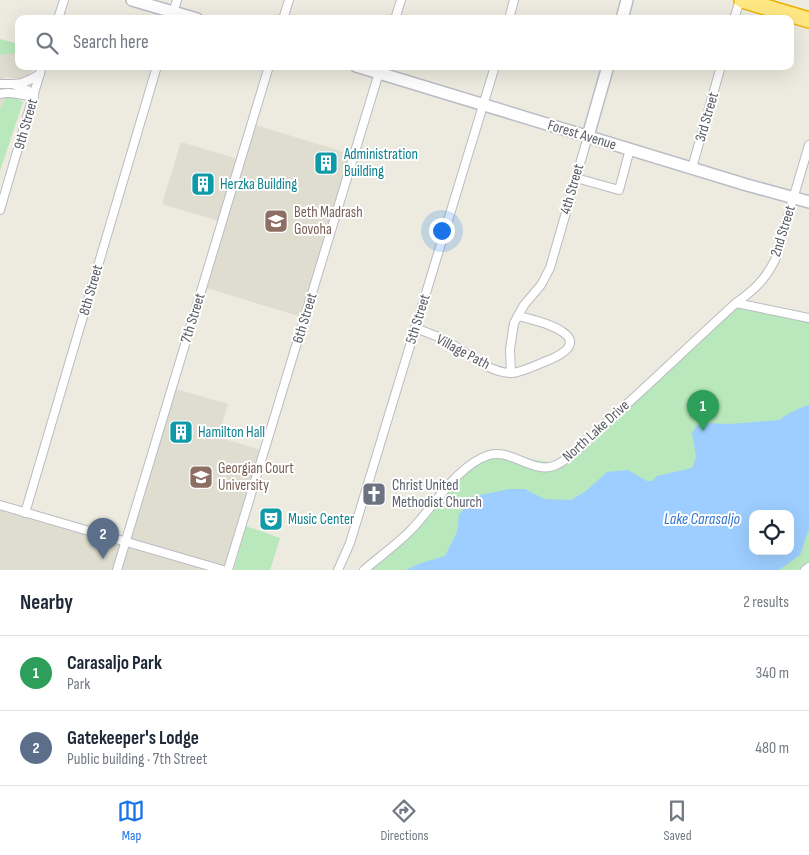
<!DOCTYPE html>
<html lang="en">
<head>
<meta charset="utf-8">
<style>
  body { margin:0; font-family:"Sofia Sans Condensed",sans-serif; background:#f2f2f3; color:#1f2937 }
  .controls { position:absolute; right:15px; bottom:15px; display:grid; overflow:hidden; border-radius:10px; box-shadow:0 5px 20px #0002 }
  .controls button { width:45px; height:45px; display:grid; place-items:center; padding:0; border:0; border-bottom:1px solid #e0e1e3; background:#fff; color:#1f2937; font:25px sans-serif }
  .you { position:absolute; left:441px; top:230px; width:18px; height:18px; margin:-12px; border:4px solid #fff; border-radius:50%; background:#1a73e8; box-shadow:0 0 0 8px #1a73e833 }
  .badge { display:grid; place-items:center; width:32px; height:32px; border-radius:50%; background:#1a73e8; color:#fff; font-size:16px; font-weight:700 }
  .pin { position:absolute; translate:-50% -41px; filter:drop-shadow(0 1px 2px #0008) }
  .pin::after { content:''; position:absolute; top:26px; width:18px; height:15px; background:inherit; clip-path:polygon(0 0,100% 0,50% 100%) }
  .list { margin:0; padding:0; list-style:none }
  h2 { display:flex; justify-content:space-between; align-items:center; height:65px; margin:0; padding:0 20px; font-size:21px }
  h2 small { font-size:16px; font-weight:400; color:#747a83 }
  .list li { display:grid; grid-template-columns:32px 1fr auto; gap:15px; align-items:center; box-sizing:border-box; height:75px; padding:0 20px; border-top:1px solid #e0e1e3 }
  .list b { display:block; font-size:19px; white-space:nowrap }
  .list p { margin:0; font-size:16px; white-space:nowrap; color:#747a83 }
  .list em { font-size:16px; font-style:normal; color:#747a83 }
  .icon { flex:none; width:28px; height:28px; fill:none; stroke:currentColor; stroke-width:2; stroke-linecap:round; stroke-linejoin:round }
  .map { position:relative; flex:none; width:809px; height:570px; overflow:hidden }
  .search { position:absolute; background:#fff; box-shadow:0 5px 20px #0002; left:15px; right:15px; top:15px; height:55px; display:flex; align-items:center; gap:12px; box-sizing:border-box; padding:0 18px; border-radius:10px; color:#747a83; font-size:19px }
  .sheet { height:215px; background:#fff }
  nav { display:flex; justify-content:space-around; align-items:center; box-sizing:border-box; height:70px; border-top:1px solid #e0e1e3; background:#fff; font-size:14px; color:#747a83 }
  nav a { display:grid; justify-items:center; gap:2px }
  nav .on { color:#1a73e8 }
  .map>svg:first-child { display:block }
  .education { fill:#dfddcf }
  .green { fill:#b8e8bb; fill-rule:evenodd }
  .water { fill:#9dceff; fill-rule:evenodd }
  .lines { fill:none; stroke-linecap:round; stroke-linejoin:round }
  .street-casing { stroke:#babcc3; stroke-width:10 }
  .secondary-casing { stroke:#babdc5; stroke-width:14 }
  .highway-casing { stroke:#ecb100; stroke-width:18 }
  .street { stroke:#fff; stroke-width:8 }
  .secondary { stroke:#fff; stroke-width:11 }
  .highway { stroke:#ffe884; stroke-width:15 }
  .labels { text-anchor:middle; dominant-baseline:central; stroke-width:4; stroke-linejoin:round; paint-order:stroke }
  .street-label { font-size:15px; fill:#585c62; stroke:#fff }
  .culture-label { font-size:15px; fill:#0d838f; stroke:#fff; text-anchor:start }
  .education-label { font-size:15px; fill:#785e54; stroke:#fff; text-anchor:start }
  .worship-label { font-size:15px; fill:#5b616d; stroke:#fff; text-anchor:start }
  .water-label { font-size:16px; font-style:italic; fill:#3475ce; stroke:#fff }
</style>
</head>
<body>
<div class="map">
<svg width="809" height="570" viewBox="0 0 809 570">
  <rect width="100%" height="100%" fill="#edebdf"/>
  <g class="education">
    <path d="M 19,52 L 19,66 L 33,66 L 32,70 L 28,77 L 20,79 L 5,77 L 6,96 L 0,109 L 0,55 Z"/>
    <path d="M 252,124 L 354,155 L 305,318 L 203,287 L 222,222 L 162,204 L 181,142 L 241,160 Z"/>
    <path d="M 172,388 L 228,404 L 218,437 L 264,451 L 228,570 L 0,570 L 0,504 L 126,543 Z"/>
  </g>
  <g class="green">
    <path d="M 0,39 L 19,44 L 19,52 L 0,55 Z"/>
    <path d="M 6,96 L 14,97 L 23,102 L 0,171 L 0,109 Z"/>
    <path d="M 736,303 L 809,318 L 809,567 L 805,570 L 364,570 L 406,535 L 470,465 L 496,453 L 559,464 ZM 753,514 L 790,514 L 790,551 L 753,551 Z"/>
    <path d="M 246,526 L 280,538 L 270,570 L 234,570 Z"/>
  </g>
  <path class="water" d="M 809,405 L 809,529 L 800,555 L 779,570 L 406,570 L 421,563 L 445,556 L 457,532 L 459,515 L 472,497 L 509,489 L 525,489 L 544,499 L 571,500 L 586,491 L 607,472 L 628,470 L 647,481 L 652,481 L 657,476 L 692,468 L 696,457 L 692,433 L 696,426 L 707,423 L 729,424 L 780,420 C 784,415 802,407 809,405 ZM 753,514 L 790,514 L 790,551 L 753,551 Z"/>
  <g class="lines">
    <g class="street-casing">
      <g id="street">
        <path d="M 58,19 L 64,0"/>
        <path d="M 171,19 L 177,0"/>
        <path d="M 283,19 L 289,0"/>
        <path d="M 395,19 L 401,0"/>
        <path d="M 509,19 L 514,0"/>
        <path d="M 734,19 L 740,0"/>
        <path d="M 0,84 C 20,84 22,85 40,74"/>
        <path d="M 15,85 L 29,91 L 34,96"/>
        <path d="M 0,94 C 12,90 22,97 34,96"/>
        <path d="M 692,168 L 721,66"/>
        <path d="M 576,178 L 619,190 L 630,149"/>
        <path d="M 0,210 L 42,66"/>
        <path d="M 736,303 L 809,318"/>
        <path d="M 415,328 C 426,332 437,336 447,341 C 466,352 488,373 512,373 C 522,372 534,366 544,362 C 604,339 545,322 518,316"/>
        <path d="M 511,373 L 510,349 L 514,323 L 524,305 L 541,285 L 550,268 L 588,136"/>
        <path d="M 0,505 L 223,570"/>
        <path d="M 25,513 L 157,66"/>
        <path d="M 117,570 L 269,66"/>
        <path d="M 228,570 L 381,66"/>
        <path d="M 338,570 L 350,543 L 495,66"/>
        <path d="M 364,570 C 379,557 396,545 410,531 C 433,508 457,465 489,455 C 512,448 535,477 558,464 C 574,456 594,434 607,422 C 651,383 693,342 736,303 C 754,290 765,280 775,260 L 809,145"/>
        <path d="M 805,570 L 809,567"/>
      </g>
    </g>
    <g class="secondary-casing">
      <g id="secondary">
        <path d="M 132,0 L 197,19"/>
        <path d="M 622,19 L 627,0"/>
        <path d="M 356,66 L 747,185 L 809,202"/>
        <path d="M 588,136 L 608,66"/>
      </g>
    </g>
    <g class="highway-casing">
      <path id="highway" d="M 742,0 L 809,20"/>
    </g>
    <use href="#street" class="street"/>
    <use href="#secondary" class="secondary"/>
    <use href="#highway" class="highway"/>
  </g>
  <defs>
    <g id="building-square" transform="scale(1.25)"><rect x="-9" y="-9" width="18" height="18" rx="4" fill="#0f9aa8" stroke="#fff"/><path d="M-4-6H4V6H1V3H-1V6H-4ZM-2.5-4.3h1.7v1.8h-1.7ZM.8-4.3h1.7v1.8H.8ZM-2.5-1h1.7V.8h-1.7ZM.8-1h1.7V.8H.8Z" fill="#fff"/></g>
    <g id="university-square" transform="scale(1.25)"><rect x="-9" y="-9" width="18" height="18" rx="4" fill="#8d6e63" stroke="#fff"/><path d="M0-5L7-2L0 1L-7-2ZM-4 1L0 2.5L4 1V4Q0 6-4 4Z" fill="#fff"/></g>
    <g id="church-square" transform="scale(1.25)"><rect x="-9" y="-9" width="18" height="18" rx="4" fill="#6b7280" stroke="#fff"/><path d="M-1.2-6h2.4v3.5h3.3v2.4h-3.3V6h-2.4V-.1h-3.3v-2.4h3.3Z" fill="#fff"/></g>
    <g id="theatre-square" transform="scale(1.25)"><rect x="-9" y="-9" width="18" height="18" rx="4" fill="#0f9aa8" stroke="#fff"/><path d="M-5-5.5Q0-4 5-5.5V0Q5 5 0 6Q-5 5-5 0ZM-3.3-2.5H-1v1.5H-3.3ZM1-2.5H3.3v1.5H1ZM-2.8 1Q0 5.5 2.8 1Z" fill="#fff"/></g>
  </defs>
  <g fill-rule="evenodd">
    <use href="#building-square" x="326" y="163"/>
    <use href="#building-square" x="203" y="184"/>
    <use href="#university-square" x="276" y="221"/>
    <use href="#building-square" x="181" y="432"/>
    <use href="#university-square" x="201" y="477"/>
    <use href="#church-square" x="374" y="494"/>
    <use href="#theatre-square" x="271" y="519"/>
  </g>
  <g class="labels">
    <g class="street-label">
      <text transform="translate(707 117) rotate(-74)">3rd Street</text>
      <text transform="translate(26 124) rotate(-74)">9th Street</text>
      <text transform="translate(582 135) rotate(17)">Forest Avenue</text>
      <text transform="translate(572 189) rotate(-74)">4th Street</text>
      <text transform="translate(783 231) rotate(-73)">2nd Street</text>
      <text transform="translate(91 290) rotate(-74)">8th Street</text>
      <text transform="translate(193 318) rotate(-73)">7th Street</text>
      <text transform="translate(305 318) rotate(-73)">6th Street</text>
      <text transform="translate(418 319) rotate(-73)">5th Street</text>
      <text transform="translate(463 352) rotate(28)">Village Path</text>
      <text transform="translate(596 431) rotate(-42)">North Lake Drive</text>
    </g>
    <g class="culture-label">
      <text x="344" y="154">Administration<tspan x="344" dy="17">Building</tspan></text>
      <text x="220" y="184">Herzka Building</text>
      <text x="198" y="432">Hamilton Hall</text>
      <text x="288" y="519">Music Center</text>
    </g>
    <g class="education-label">
      <text x="294" y="212">Beth Madrash<tspan x="294" dy="17">Govoha</tspan></text>
      <text x="218" y="468">Georgian Court<tspan x="218" dy="17">University</tspan></text>
    </g>
    <g class="worship-label">
      <text x="392" y="485">Christ United<tspan x="392" dy="17">Methodist Church</tspan></text>
    </g>
    <g class="water-label">
      <text x="702" y="519">Lake Carasaljo</text>
    </g>
  </g>
</svg>
<div class="controls">
<button><svg class="icon" aria-label="locate" viewBox="0 0 24 24"><circle cx="12" cy="12" r="6"/><path d="M12 2v4M12 18v4M2 12h4M18 12h4"/></svg></button>
</div>
<div class="you"></div>
<div class="pin badge" style="left:703px;top:431px;background:#2e9e5b">1</div>
<div class="pin badge" style="left:103px;top:559px;background:#5c6f8a">2</div>
<div class="search"><svg class="icon" aria-label="search" viewBox="0 0 24 24"><circle cx="10" cy="10" r="6"/><path d="M15 15l6 6"/></svg>Search here</div>
</div>
<section class="sheet">
<h2>Nearby<small>2 results</small></h2>
<ul class="list">
<li><span class="badge" style="background:#2e9e5b">1</span><div><b>Carasaljo Park</b><p>Park</p></div><em>340 m</em></li>
<li><span class="badge" style="background:#5c6f8a">2</span><div><b>Gatekeeper's Lodge</b><p>Public building · 7th Street</p></div><em>480 m</em></li>
</ul>
</section>
<nav>
<a class="on"><svg class="icon" aria-label="map" viewBox="0 0 24 24"><path d="M3 6l6-2 6 2 6-2v14l-6 2-6-2-6 2zM9 4v14M15 6v14"/></svg>Map</a>
<a><svg class="icon" aria-label="directions" viewBox="0 0 24 24"><path d="M12 3l9 9-9 9-9-9zM9 14v-3h6M13 9l2 2-2 2"/></svg>Directions</a>
<a><svg class="icon" aria-label="saved" viewBox="0 0 24 24"><path d="M7 4h10v16l-5-4-5 4z"/></svg>Saved</a>
</nav>
</body>
</html>
